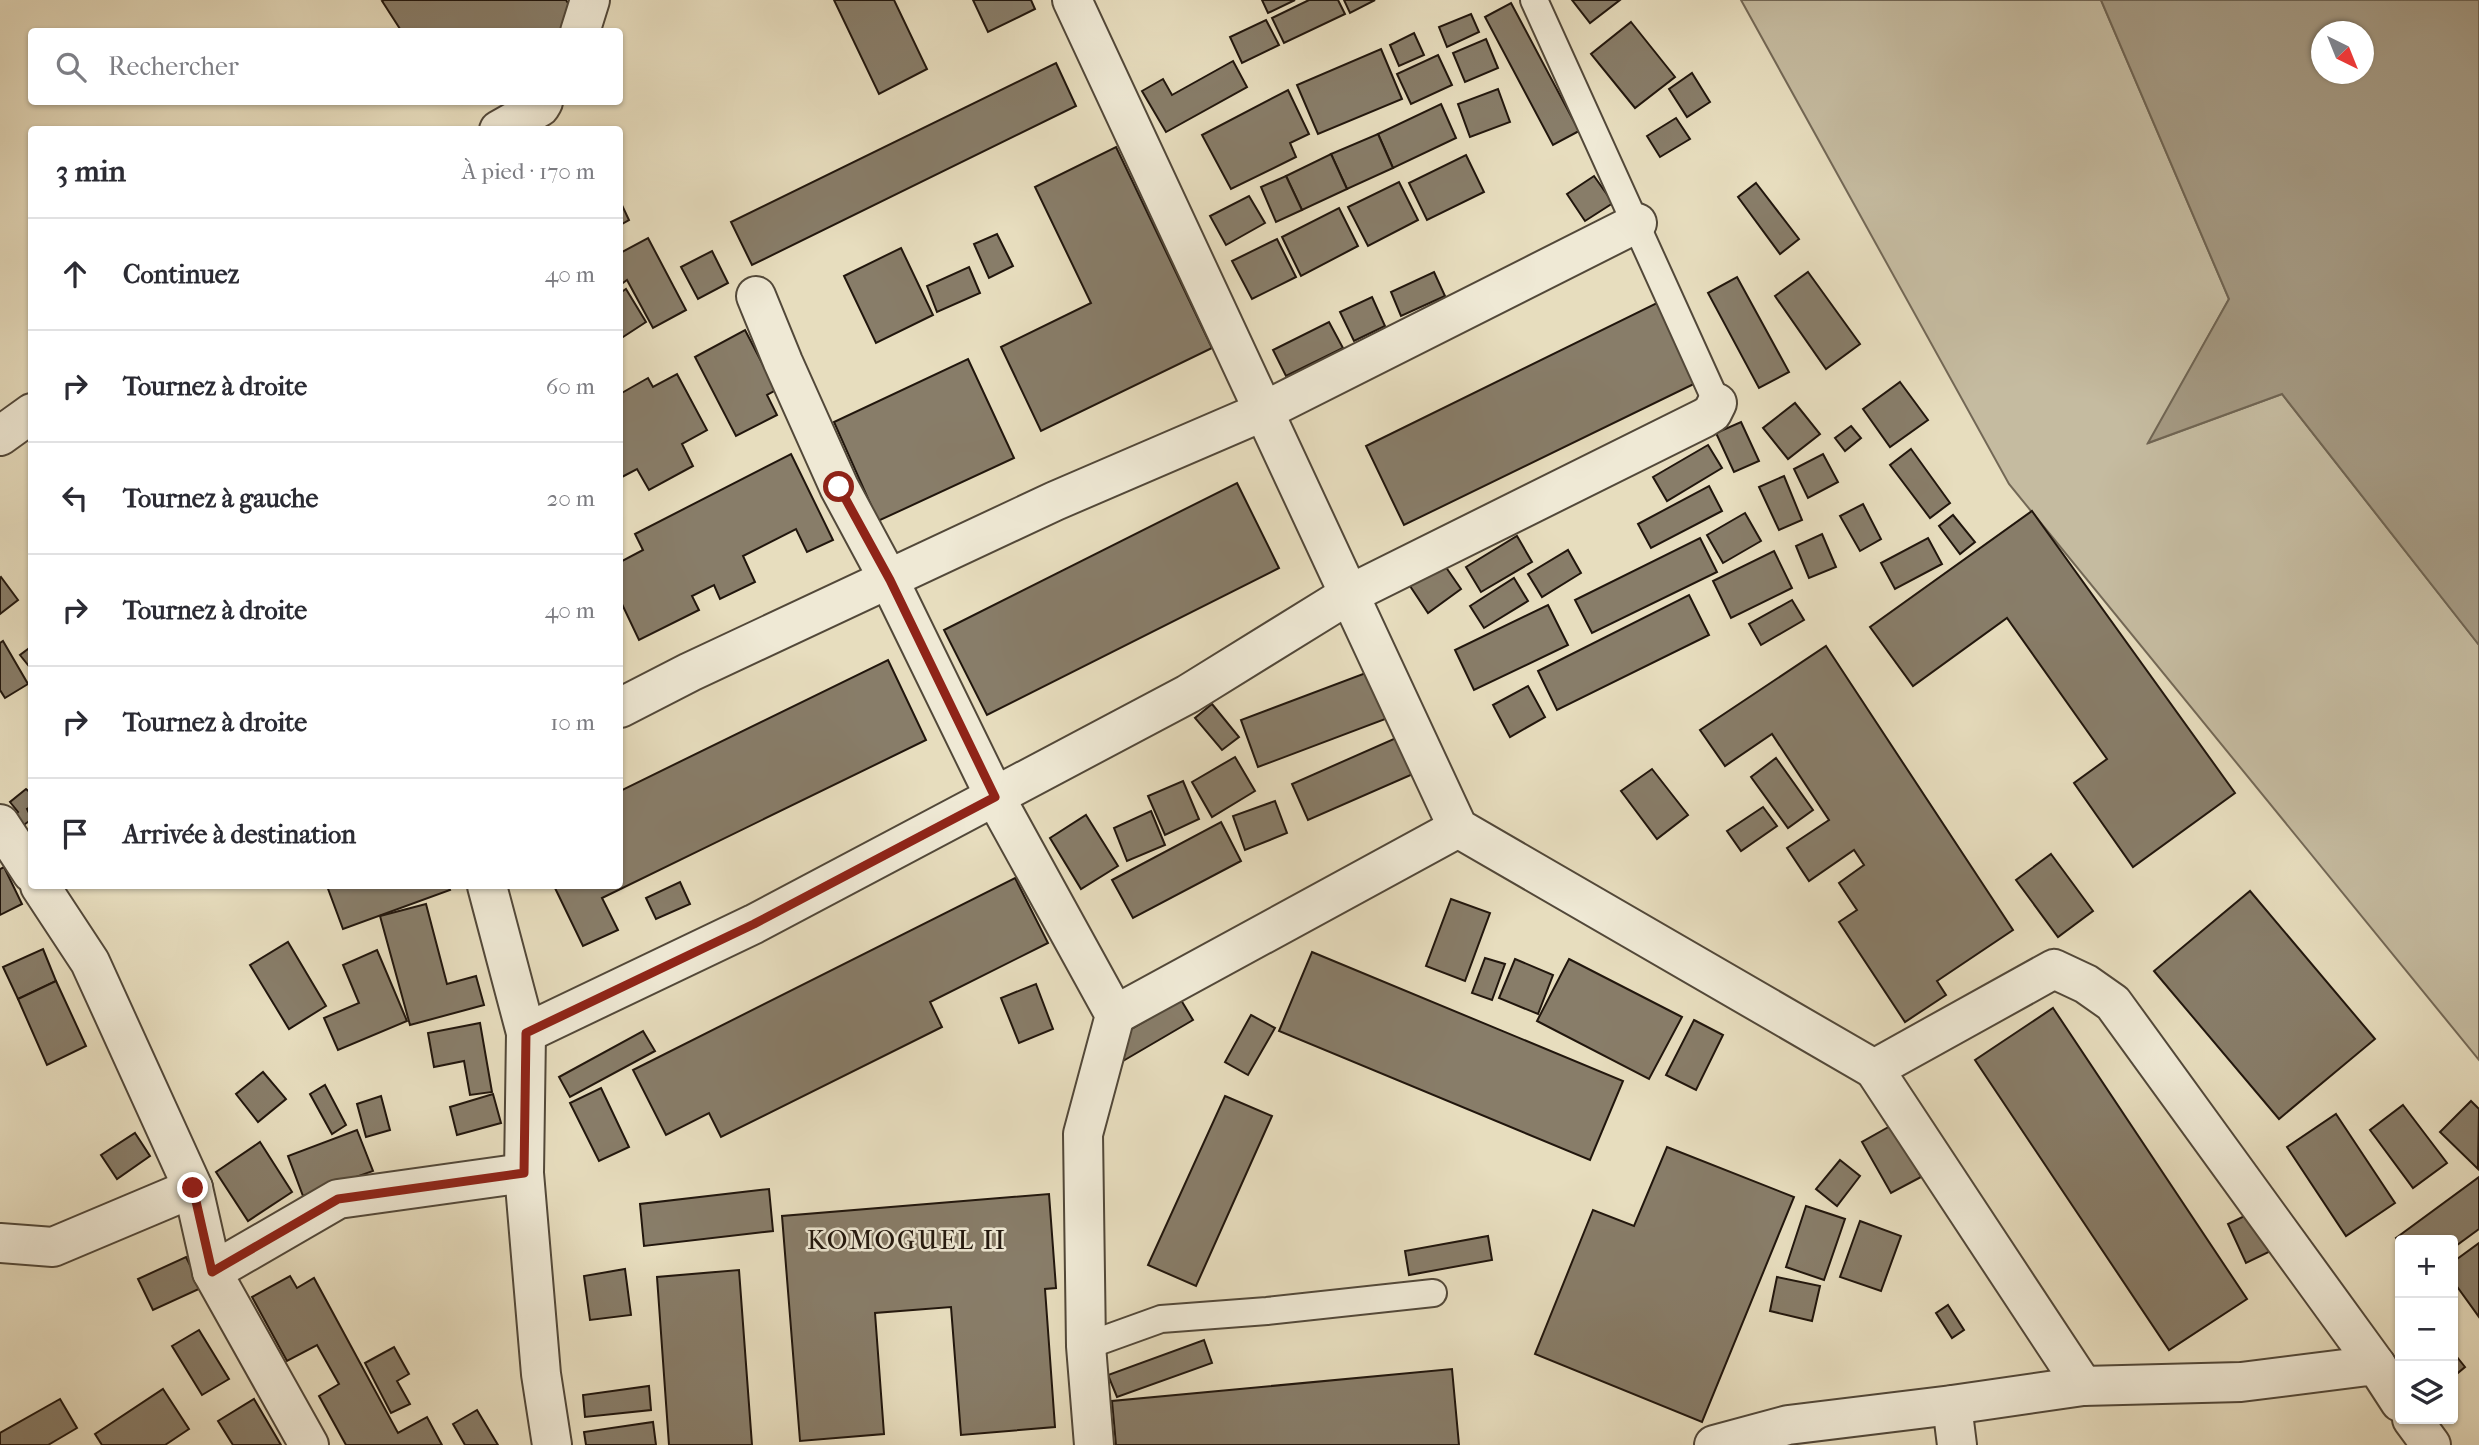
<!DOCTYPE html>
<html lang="fr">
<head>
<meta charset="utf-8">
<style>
  body { margin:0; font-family:"IM FELL French Canon",serif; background:#f7f7f7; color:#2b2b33 }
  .controls { position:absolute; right:21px; bottom:21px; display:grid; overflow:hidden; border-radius:7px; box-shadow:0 2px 5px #0004 }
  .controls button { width:63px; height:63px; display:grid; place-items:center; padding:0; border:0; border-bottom:2px solid #e1e1e2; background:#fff; color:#2b2b33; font:35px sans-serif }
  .compass { position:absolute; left:2311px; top:21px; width:63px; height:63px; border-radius:50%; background:#fff; box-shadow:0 2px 5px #0004; rotate:137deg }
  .stop { position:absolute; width:21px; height:21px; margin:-16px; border:5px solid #8f2418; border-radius:50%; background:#fff }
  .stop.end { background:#8f2418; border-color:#fff; box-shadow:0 2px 7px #0008 }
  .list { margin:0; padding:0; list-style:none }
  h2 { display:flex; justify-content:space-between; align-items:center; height:91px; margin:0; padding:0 28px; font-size:30px }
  h2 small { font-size:23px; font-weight:400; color:#7c7c81 }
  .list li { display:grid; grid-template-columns:46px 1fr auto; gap:21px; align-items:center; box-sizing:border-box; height:112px; padding:0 28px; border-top:2px solid #e1e1e2 }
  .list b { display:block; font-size:26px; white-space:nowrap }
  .list em { font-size:23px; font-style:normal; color:#7c7c81 }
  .icon { flex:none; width:38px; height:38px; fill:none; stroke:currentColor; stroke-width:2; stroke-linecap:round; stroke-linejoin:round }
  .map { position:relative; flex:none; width:2479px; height:1445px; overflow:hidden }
  .search { position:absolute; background:#fff; box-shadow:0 2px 5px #0004; left:28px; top:28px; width:595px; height:77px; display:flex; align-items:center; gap:18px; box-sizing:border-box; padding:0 24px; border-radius:7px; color:#7c7c81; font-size:26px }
  .panel { position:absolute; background:#fff; box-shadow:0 2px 5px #0004; left:28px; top:126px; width:595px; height:763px; border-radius:7px }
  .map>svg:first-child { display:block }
  .green { fill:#c5bba0; stroke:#736856; stroke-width:2 }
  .water { fill:#a49982; stroke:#706553; stroke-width:2; fill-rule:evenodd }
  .building { fill:#887d69; stroke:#21160d; stroke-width:2 }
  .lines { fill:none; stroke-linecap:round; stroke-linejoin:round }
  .lane-casing { stroke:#524839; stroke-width:30 }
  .street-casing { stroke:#524839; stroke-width:42 }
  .lane { stroke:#efe9d5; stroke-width:26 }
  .street { stroke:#efe9d5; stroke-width:38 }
  .route { stroke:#8f2418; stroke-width:9 }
  .labels { text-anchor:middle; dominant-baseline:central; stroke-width:5; stroke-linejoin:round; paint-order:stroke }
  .quarter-label { font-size:26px; letter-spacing:2px; fill:#21160d; stroke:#efe9d5 }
</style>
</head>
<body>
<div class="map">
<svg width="2479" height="1445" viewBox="0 0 2479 1445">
  <rect width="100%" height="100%" fill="#e7ddbe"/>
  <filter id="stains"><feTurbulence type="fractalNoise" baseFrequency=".00286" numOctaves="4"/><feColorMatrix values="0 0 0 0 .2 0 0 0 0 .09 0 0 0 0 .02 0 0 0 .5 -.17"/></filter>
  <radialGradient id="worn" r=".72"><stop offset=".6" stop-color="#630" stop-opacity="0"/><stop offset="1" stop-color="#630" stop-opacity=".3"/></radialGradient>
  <path class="green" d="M 1741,0 L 2101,0 L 2229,299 L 2149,443 L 2282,394 L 2479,645 L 2479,1060 L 2009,484 Z"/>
  <path class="water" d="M 2101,0 L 2479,0 L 2479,645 L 2282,394 L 2148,443 L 2229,299 ZM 2322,32 L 2364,32 L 2364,74 L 2322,74 Z"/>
  <g class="building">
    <path d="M 384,0 L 566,0 L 578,19 L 556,32 L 402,32 L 382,1 Z"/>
    <path d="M 834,0 L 894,0 L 927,69 L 879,94 Z"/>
    <path d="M 973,0 L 1031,0 L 1035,9 L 988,32 Z"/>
    <path d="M 1262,0 L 1295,0 L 1268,13 Z"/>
    <path d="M 1309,0 L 1338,0 L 1345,14 L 1284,43 L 1272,18 Z"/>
    <path d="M 1344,0 L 1375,0 L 1350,13 Z"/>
    <path d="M 1572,0 L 1620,0 L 1590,23 Z"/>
    <path d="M 1511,3 L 1579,131 L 1553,145 L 1485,17 Z"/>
    <path d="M 1471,14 L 1479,32 L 1447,47 L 1439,27 Z"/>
    <path d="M 1266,20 L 1279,45 L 1242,63 L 1230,37 Z"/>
    <path d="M 1631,22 L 1675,77 L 1635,108 L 1591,54 Z"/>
    <path d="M 1414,33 L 1424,55 L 1399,66 L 1390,45 Z"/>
    <path d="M 1486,39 L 1498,68 L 1465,82 L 1453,53 Z"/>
    <path d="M 1381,49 L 1402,99 L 1318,134 L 1297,85 Z"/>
    <path d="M 1438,55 L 1452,85 L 1411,104 L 1397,74 Z"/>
    <path d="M 1233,61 L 1247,87 L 1166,132 L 1142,91 L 1163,79 L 1172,95 Z"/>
    <path d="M 1056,63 L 1076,106 L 752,265 L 731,222 Z"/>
    <path d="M 1692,73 L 1710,102 L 1687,117 L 1669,89 Z"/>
    <path d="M 1498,89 L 1510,122 L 1470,137 L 1458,104 Z"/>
    <path d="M 1288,90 L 1309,134 L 1290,143 L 1296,157 L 1231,189 L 1202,135 Z"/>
    <path d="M 1441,104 L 1456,138 L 1393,168 L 1378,134 Z"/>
    <path d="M 1676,118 L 1690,139 L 1660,157 L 1647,136 Z"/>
    <path d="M 1378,134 L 1393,168 L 1347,189 L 1331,154 Z"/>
    <path d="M 1116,147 L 1212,348 L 1041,431 L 1001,347 L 1091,303 L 1035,187 Z"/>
    <path d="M 1331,154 L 1347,189 L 1302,210 L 1286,176 Z"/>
    <path d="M 1466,155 L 1484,192 L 1427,220 L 1409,183 Z"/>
    <path d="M 1286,176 L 1302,210 L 1276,222 L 1261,187 Z"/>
    <path d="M 1594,176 L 1613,203 L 1585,221 L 1567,194 Z"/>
    <path d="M 1399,182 L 1418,220 L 1368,246 L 1348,207 Z"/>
    <path d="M 1756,183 L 1799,239 L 1780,254 L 1738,197 Z"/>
    <path d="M 1249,196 L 1265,223 L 1226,245 L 1210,216 Z"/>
    <path d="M 620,201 L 629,220 L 620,225 Z"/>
    <path d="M 1339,208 L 1358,246 L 1301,276 L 1282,237 Z"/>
    <path d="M 997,234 L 1013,266 L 989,278 L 974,244 Z"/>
    <path d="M 648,238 L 686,310 L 653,328 L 627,280 L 620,285 L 620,253 Z"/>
    <path d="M 1277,239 L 1296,277 L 1252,299 L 1232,261 Z"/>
    <path d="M 901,248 L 933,315 L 876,343 L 844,276 Z"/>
    <path d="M 712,251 L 728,283 L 698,299 L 681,267 Z"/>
    <path d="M 969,267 L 980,293 L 937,312 L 927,286 Z"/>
    <path d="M 1434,272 L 1445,296 L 1401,316 L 1391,292 Z"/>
    <path d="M 1808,272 L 1860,344 L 1826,369 L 1775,296 Z"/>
    <path d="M 1737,277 L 1789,372 L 1759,388 L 1708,293 Z"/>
    <path d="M 626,289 L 646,322 L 620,339 L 620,293 Z"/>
    <path d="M 1372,297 L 1385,326 L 1354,341 L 1340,312 Z"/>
    <path d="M 1663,300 L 1702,380 L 1404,525 L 1366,446 Z"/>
    <path d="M 1329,322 L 1343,348 L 1286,376 L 1273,350 Z"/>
    <path d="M 745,330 L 776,390 L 767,395 L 777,415 L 736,436 L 695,357 Z"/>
    <path d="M 968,359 L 1014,458 L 878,521 L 834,422 Z"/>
    <path d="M 677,374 L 707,430 L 682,444 L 693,466 L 649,490 L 637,469 L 620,478 L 620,394 L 648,378 L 653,387 Z"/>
    <path d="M 1900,382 L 1928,420 L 1890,447 L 1863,409 Z"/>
    <path d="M 1795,403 L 1820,434 L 1788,459 L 1763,428 Z"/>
    <path d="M 1741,422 L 1759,461 L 1734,472 L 1716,433 Z"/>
    <path d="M 1851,426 L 1861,438 L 1845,451 L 1835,438 Z"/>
    <path d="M 1708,445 L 1722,468 L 1667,501 L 1653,477 Z"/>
    <path d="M 1911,449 L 1950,503 L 1930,518 L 1890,465 Z"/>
    <path d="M 791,454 L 833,540 L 807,552 L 796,529 L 743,556 L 755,582 L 720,599 L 714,585 L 692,596 L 699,610 L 639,640 L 620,600 L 620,562 L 643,550 L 635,534 Z"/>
    <path d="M 1823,454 L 1838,482 L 1808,498 L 1794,469 Z"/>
    <path d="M 1784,476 L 1802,520 L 1779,530 L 1759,487 Z"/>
    <path d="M 1237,483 L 1279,568 L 987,715 L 944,630 Z"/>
    <path d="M 1709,486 L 1722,511 L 1651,548 L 1638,524 Z"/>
    <path d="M 1863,504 L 1881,539 L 1860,551 L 1840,516 Z"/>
    <path d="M 2032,511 L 2235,793 L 2133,867 L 2074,783 L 2107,759 L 2007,618 L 1913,686 L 1870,627 Z"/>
    <path d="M 1745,513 L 1761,541 L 1723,563 L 1707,535 Z"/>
    <path d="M 1953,515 L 1975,542 L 1960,554 L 1939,526 Z"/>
    <path d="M 1822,534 L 1836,567 L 1809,578 L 1796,546 Z"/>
    <path d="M 1517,536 L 1532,562 L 1481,592 L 1466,567 Z"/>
    <path d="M 1700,538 L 1717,572 L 1592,633 L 1575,600 Z"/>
    <path d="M 1928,538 L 1942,564 L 1895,589 L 1881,563 Z"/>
    <path d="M 1568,550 L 1581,573 L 1542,597 L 1528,574 Z"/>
    <path d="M 1774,551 L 1792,588 L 1731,618 L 1713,581 Z"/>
    <path d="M 1443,563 L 1461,589 L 1428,613 L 1410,586 Z"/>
    <path d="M 1,577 L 18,600 L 0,614 L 0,578 Z"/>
    <path d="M 1514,578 L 1528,601 L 1484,628 L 1470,606 Z"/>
    <path d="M 1689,595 L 1709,635 L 1557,710 L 1538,671 Z"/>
    <path d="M 1792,600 L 1804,620 L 1761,645 L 1749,624 Z"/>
    <path d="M 1548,605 L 1568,645 L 1474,690 L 1455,650 Z"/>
    <path d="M 3,641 L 28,684 L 5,698 L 0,690 L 0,643 Z"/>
    <path d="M 32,646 L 32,670 L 20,655 Z"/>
    <path d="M 1826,646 L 2013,930 L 1937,981 L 1946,995 L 1905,1022 L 1839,922 L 1857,910 L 1839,883 L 1864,865 L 1854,850 L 1809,881 L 1787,848 L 1829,820 L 1772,734 L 1725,766 L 1700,730 Z"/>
    <path d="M 888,660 L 926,740 L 602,898 L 618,930 L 583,946 L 555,888 L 561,886 L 620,886 L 620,791 Z"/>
    <path d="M 1371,671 L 1388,718 L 1258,767 L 1241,720 Z"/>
    <path d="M 1528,686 L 1545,717 L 1510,737 L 1493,705 Z"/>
    <path d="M 1212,704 L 1239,737 L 1222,750 L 1195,718 Z"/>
    <path d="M 1396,738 L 1413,774 L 1308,820 L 1292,784 Z"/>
    <path d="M 1235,757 L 1255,791 L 1212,817 L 1192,782 Z"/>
    <path d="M 1776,758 L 1813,810 L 1788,828 L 1751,777 Z"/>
    <path d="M 1652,769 L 1688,815 L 1657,839 L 1621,791 Z"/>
    <path d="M 1183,781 L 1199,819 L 1165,835 L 1148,796 Z"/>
    <path d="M 26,789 L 32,794 L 32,806 L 27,809 L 32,819 L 21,827 L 13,818 L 18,812 L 10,802 Z"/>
    <path d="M 1275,801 L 1287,833 L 1245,850 L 1233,816 Z"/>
    <path d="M 1763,807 L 1777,826 L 1741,851 L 1727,831 Z"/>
    <path d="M 1151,811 L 1165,845 L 1127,861 L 1114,828 Z"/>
    <path d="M 1086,815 L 1118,866 L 1081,889 L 1050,838 Z"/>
    <path d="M 1221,822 L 1241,861 L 1133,918 L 1112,880 Z"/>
    <path d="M 2051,854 L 2093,911 L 2058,937 L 2016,880 Z"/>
    <path d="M 4,867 L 22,904 L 0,915 L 0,869 Z"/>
    <path d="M 1015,878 L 1048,943 L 930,1002 L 942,1027 L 721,1137 L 709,1113 L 666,1135 L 633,1070 Z"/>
    <path d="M 680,882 L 690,904 L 656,919 L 646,898 Z"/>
    <path d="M 327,886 L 448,886 L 450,890 L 343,929 Z"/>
    <path d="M 2250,891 L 2375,1039 L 2279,1119 L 2154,971 Z"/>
    <path d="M 1451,899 L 1490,913 L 1465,981 L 1426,966 Z"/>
    <path d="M 426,904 L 447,984 L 476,976 L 484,1005 L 410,1025 L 380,916 Z"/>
    <path d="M 288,942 L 326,1006 L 289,1029 L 250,965 Z"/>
    <path d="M 43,949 L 56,981 L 18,999 L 3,967 Z"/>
    <path d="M 377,950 L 407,1021 L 338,1050 L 324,1018 L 359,1003 L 343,965 Z"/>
    <path d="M 1312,952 L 1623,1081 L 1590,1160 L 1279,1031 Z"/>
    <path d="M 1485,958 L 1505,964 L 1492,1000 L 1472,993 Z"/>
    <path d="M 1515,959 L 1553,975 L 1538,1014 L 1499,998 Z"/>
    <path d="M 1569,959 L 1682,1017 L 1649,1079 L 1537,1021 Z"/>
    <path d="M 56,981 L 86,1046 L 47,1065 L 18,999 Z"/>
    <path d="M 1036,984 L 1053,1029 L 1019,1043 L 1001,998 Z"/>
    <path d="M 1181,1000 L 1193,1020 L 1123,1061 L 1111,1041 Z"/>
    <path d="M 2053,1008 L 2247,1299 L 2169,1350 L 1975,1060 Z"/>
    <path d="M 1251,1015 L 1275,1028 L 1248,1075 L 1225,1062 Z"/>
    <path d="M 1694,1020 L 1723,1035 L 1696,1090 L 1666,1075 Z"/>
    <path d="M 480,1023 L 492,1092 L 470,1095 L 464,1061 L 434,1067 L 428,1033 Z"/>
    <path d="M 643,1031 L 655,1051 L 570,1097 L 559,1077 Z"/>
    <path d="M 263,1072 L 286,1099 L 258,1122 L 236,1094 Z"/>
    <path d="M 325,1085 L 346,1125 L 332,1134 L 310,1094 Z"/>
    <path d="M 601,1088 L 629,1147 L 599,1161 L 570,1103 Z"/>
    <path d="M 493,1094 L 501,1123 L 457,1135 L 450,1107 Z"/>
    <path d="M 381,1096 L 390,1130 L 366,1137 L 357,1104 Z"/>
    <path d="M 1225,1096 L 1272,1116 L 1196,1286 L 1148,1265 Z"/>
    <path d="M 2471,1101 L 2479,1109 L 2478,1169 L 2440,1132 Z"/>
    <path d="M 2403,1105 L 2447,1163 L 2413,1188 L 2370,1130 Z"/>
    <path d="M 2336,1114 L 2395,1203 L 2346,1236 L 2287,1147 Z"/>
    <path d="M 1892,1125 L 1921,1177 L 1891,1193 L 1862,1142 Z"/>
    <path d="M 357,1130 L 373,1171 L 303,1196 L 288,1156 Z"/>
    <path d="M 135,1133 L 150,1156 L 117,1179 L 101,1155 Z"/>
    <path d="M 260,1142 L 292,1192 L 248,1221 L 216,1172 Z"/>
    <path d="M 1667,1147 L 1794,1197 L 1702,1422 L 1535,1354 L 1593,1210 L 1634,1226 Z"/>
    <path d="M 1840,1160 L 1860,1176 L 1837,1206 L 1816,1189 Z"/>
    <path d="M 2479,1177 L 2479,1229 L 2453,1248 L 2453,1240 L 2400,1240 L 2400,1244 L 2396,1238 Z"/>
    <path d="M 769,1189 L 773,1231 L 644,1246 L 640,1204 Z"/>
    <path d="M 1049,1194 L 1056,1288 L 1045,1289 L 1055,1427 L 961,1435 L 951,1307 L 875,1313 L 884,1434 L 800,1441 L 782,1216 Z"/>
    <path d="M 1806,1206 L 1845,1219 L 1824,1280 L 1786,1267 Z"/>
    <path d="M 2261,1208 L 2279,1247 L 2246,1263 L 2228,1224 Z"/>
    <path d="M 1860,1221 L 1901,1236 L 1881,1291 L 1840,1277 Z"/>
    <path d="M 1488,1236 L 1492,1260 L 1409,1275 L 1405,1251 Z"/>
    <path d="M 2479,1243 L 2479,1317 L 2453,1281 L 2453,1262 Z"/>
    <path d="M 186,1257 L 201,1288 L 153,1310 L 138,1279 Z"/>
    <path d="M 625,1269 L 631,1315 L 590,1320 L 584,1276 Z"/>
    <path d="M 739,1270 L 752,1445 L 669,1445 L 657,1277 Z"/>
    <path d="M 290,1276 L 297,1288 L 314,1278 L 398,1433 L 427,1417 L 442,1445 L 346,1445 L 319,1396 L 339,1384 L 317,1345 L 287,1361 L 252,1297 Z"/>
    <path d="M 1777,1277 L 1820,1286 L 1812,1321 L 1770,1311 Z"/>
    <path d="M 1948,1305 L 1964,1330 L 1952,1338 L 1936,1313 Z"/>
    <path d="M 199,1330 L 229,1379 L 202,1395 L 172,1346 Z"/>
    <path d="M 1204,1340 L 1212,1363 L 1117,1397 L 1108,1375 Z"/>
    <path d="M 394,1347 L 409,1374 L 397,1381 L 410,1404 L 391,1413 L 365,1363 Z"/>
    <path d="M 2453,1352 L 2465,1367 L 2453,1377 Z"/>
    <path d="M 1452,1369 L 1459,1445 L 1116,1445 L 1112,1401 Z"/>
    <path d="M 649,1386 L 651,1410 L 585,1417 L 583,1395 Z"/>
    <path d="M 163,1389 L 189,1429 L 165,1445 L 102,1445 L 95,1434 Z"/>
    <path d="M 60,1399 L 77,1428 L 48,1445 L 0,1445 L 0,1433 Z"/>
    <path d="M 254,1399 L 281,1445 L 233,1445 L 218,1421 Z"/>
    <path d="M 477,1410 L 498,1445 L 465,1445 L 453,1424 Z"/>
    <path d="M 653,1422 L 656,1445 L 586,1445 L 584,1432 Z"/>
  </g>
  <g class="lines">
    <g class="lane-casing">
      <g id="lane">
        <path d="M 1534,0 L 1717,403"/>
        <path d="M 1086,1346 L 1161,1319 L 1267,1311 L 1433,1293"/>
      </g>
    </g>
    <g class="street-casing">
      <g id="street">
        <path d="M 1072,0 L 1458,828 L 1874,1069 L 2054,969 L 2086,984 L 2113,1003 L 2376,1365"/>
        <path d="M 580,32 L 590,0"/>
        <path d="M 499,130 L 540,107 L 543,102"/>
        <path d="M 756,296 L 783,362 L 839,487 L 889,580 L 995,797 L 1115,1015 L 1083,1134 L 1086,1346 L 1094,1445"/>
        <path d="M 0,436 L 32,413"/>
        <path d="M 620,708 L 690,672 L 1055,501 L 1264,411 L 1637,223"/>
        <path d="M 0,824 L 32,873"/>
        <path d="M 40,886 L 90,962 L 193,1188 L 212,1272"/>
        <path d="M 487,886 L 526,1033 L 524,1173 L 541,1374 L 552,1445"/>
        <path d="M 1115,1015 L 1458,828"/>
        <path d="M 526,1033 L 754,924 L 1188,694 L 1348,595 L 1704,418 L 1712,413 L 1717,403"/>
        <path d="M 1874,1069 L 2083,1386"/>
        <path d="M 0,1243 L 53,1247 L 193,1188"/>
        <path d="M 1952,1405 L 1957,1445"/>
        <path d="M 2412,1419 L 2431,1445"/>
        <path d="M 309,1445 L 212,1272 L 338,1199 L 524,1173"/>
        <path d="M 1714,1445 L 1788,1425 L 1952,1405 L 2083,1386 L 2241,1382 L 2376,1365 L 2400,1402"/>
      </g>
    </g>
    <use href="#lane" class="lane"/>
    <use href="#street" class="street"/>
  </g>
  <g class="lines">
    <path class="route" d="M 193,1188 L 212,1272 L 338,1199 L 524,1173 L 526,1033 L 754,924 L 995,797 L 890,580 L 839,487"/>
  </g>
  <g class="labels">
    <g class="quarter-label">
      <text x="907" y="1240">KOMOGUEL II</text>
    </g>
  </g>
  <rect width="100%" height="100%" filter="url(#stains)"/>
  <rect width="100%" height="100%" fill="url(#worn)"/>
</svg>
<div class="controls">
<button>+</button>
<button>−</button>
<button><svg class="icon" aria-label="layers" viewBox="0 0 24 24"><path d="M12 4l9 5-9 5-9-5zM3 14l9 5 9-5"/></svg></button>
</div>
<svg class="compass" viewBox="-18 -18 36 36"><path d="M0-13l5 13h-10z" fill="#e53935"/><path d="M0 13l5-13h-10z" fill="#7c7c81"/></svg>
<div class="stop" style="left:839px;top:487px"></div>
<div class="stop end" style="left:193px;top:1188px"></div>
<div class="search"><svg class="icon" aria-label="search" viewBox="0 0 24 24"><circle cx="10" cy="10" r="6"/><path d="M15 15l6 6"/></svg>Rechercher</div>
<section class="panel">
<h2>3 min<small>À pied · 170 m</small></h2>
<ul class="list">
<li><svg class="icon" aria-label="ahead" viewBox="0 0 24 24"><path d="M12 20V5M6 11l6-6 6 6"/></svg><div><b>Continuez</b></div><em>40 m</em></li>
<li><svg class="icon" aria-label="right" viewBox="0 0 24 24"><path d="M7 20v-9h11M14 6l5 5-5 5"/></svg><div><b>Tournez à droite</b></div><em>60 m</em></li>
<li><svg class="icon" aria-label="left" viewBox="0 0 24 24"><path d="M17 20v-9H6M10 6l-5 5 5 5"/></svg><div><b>Tournez à gauche</b></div><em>20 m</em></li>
<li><svg class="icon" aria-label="right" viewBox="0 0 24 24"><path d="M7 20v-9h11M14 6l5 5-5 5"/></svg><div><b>Tournez à droite</b></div><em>40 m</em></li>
<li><svg class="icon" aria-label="right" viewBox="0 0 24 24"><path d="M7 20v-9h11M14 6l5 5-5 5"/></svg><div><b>Tournez à droite</b></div><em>10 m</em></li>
<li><svg class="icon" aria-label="arrive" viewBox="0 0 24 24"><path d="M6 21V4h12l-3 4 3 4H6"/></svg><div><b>Arrivée à destination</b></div></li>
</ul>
</section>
</div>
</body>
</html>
